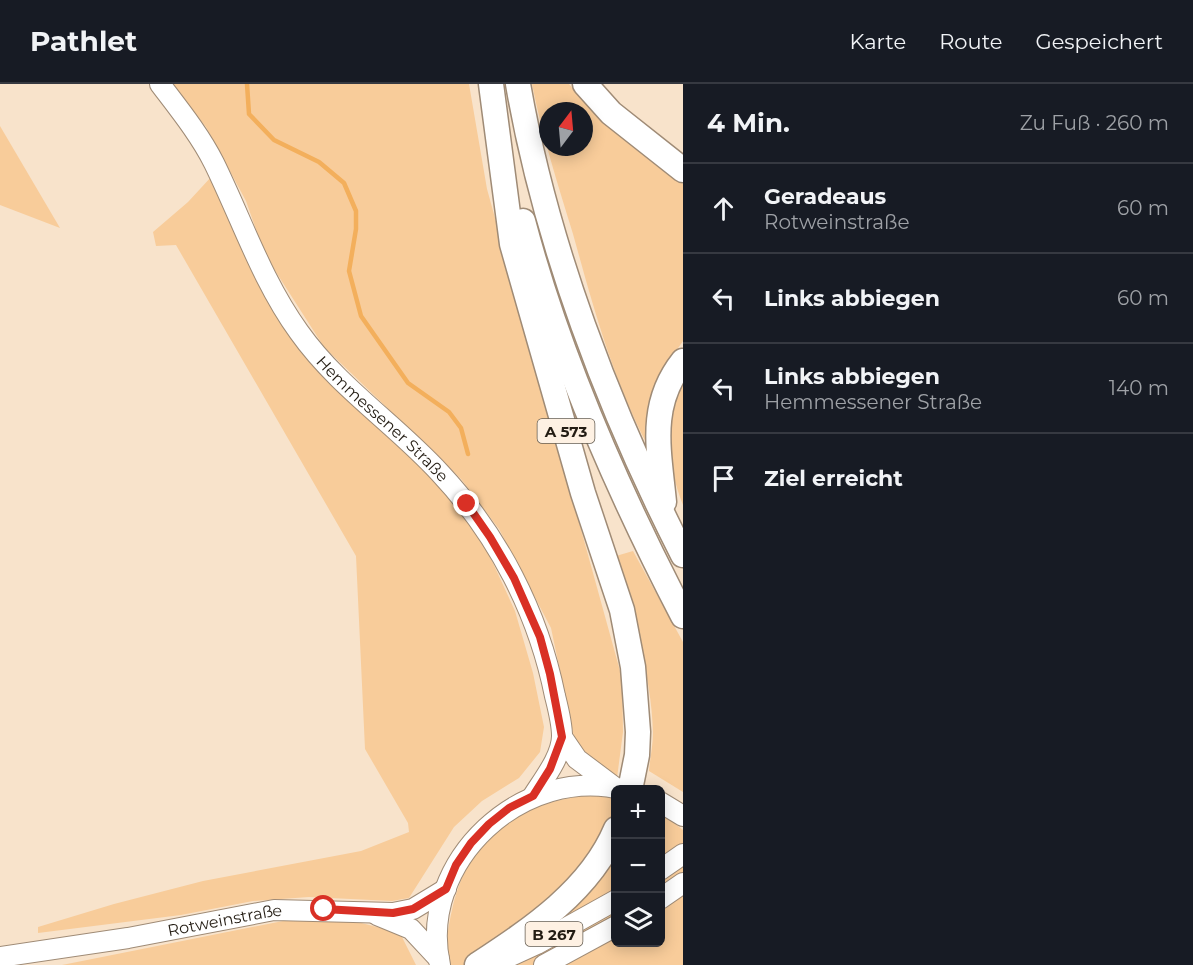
<!DOCTYPE html>
<html lang="de">
<head>
<meta charset="utf-8">
<style>
  body { margin:0; font-family:Montserrat,sans-serif; background:#20242c; color:#f1f3f6 }
  .controls { position:absolute; right:18px; bottom:18px; display:grid; overflow:hidden; border-radius:9px; box-shadow:0 3px 15px #0003 }
  .controls button { width:54px; height:54px; display:grid; place-items:center; padding:0; border:0; border-bottom:2px solid #363941; background:#171b24; color:#f1f3f6; font:30px sans-serif }
  .compass { position:absolute; left:539px; top:18px; width:54px; height:54px; border-radius:50%; background:#171b24; box-shadow:0 3px 15px #0003; rotate:16deg }
  .stop { position:absolute; width:18px; height:18px; margin:-14px; border:4px solid #d93025; border-radius:50%; background:#fff }
  .stop.end { background:#d93025; border-color:#fff; box-shadow:0 2px 6px #0008 }
  .list { margin:0; padding:0; list-style:none }
  h2 { display:flex; justify-content:space-between; align-items:center; height:78px; margin:0; padding:0 24px; font-size:26px }
  h2 small { font-size:20px; font-weight:400; color:#9ea1a6 }
  .list li { display:grid; grid-template-columns:39px 1fr auto; gap:18px; align-items:center; box-sizing:border-box; height:90px; padding:0 24px; border-top:2px solid #363941 }
  .list b { display:block; font-size:22px; white-space:nowrap }
  .list p { margin:0; font-size:20px; white-space:nowrap; color:#9ea1a6 }
  .list em { font-size:20px; font-style:normal; color:#9ea1a6 }
  .icon { flex:none; width:33px; height:33px; fill:none; stroke:currentColor; stroke-width:2; stroke-linecap:round; stroke-linejoin:round }
  .map { position:relative; flex:none; width:683px; height:881px; overflow:hidden }
  header { display:flex; align-items:center; gap:36px; box-sizing:border-box; height:84px; padding:0 30px; background:#171b24; border-bottom:2px solid #363941 }
  header strong { font-size:28px }
  nav { display:flex; gap:33px; margin-inline-start:auto; font-size:21px }
  main { display:flex }
  aside { flex:1; background:#171b24 }
  .map>svg:first-child { display:block }
  .green { fill:#f8cc9a; fill-rule:evenodd }
  .lines { fill:none; stroke-linecap:round; stroke-linejoin:round }
  .stream { stroke:#f3af5c; stroke-width:4.5 }
  .major-casing { stroke:#9f8b76; stroke-width:22 }
  .highway-casing { stroke:#9f8b76; stroke-width:27 }
  .major { stroke:#fff; stroke-width:20 }
  .highway { stroke:#fff; stroke-width:24 }
  .route { stroke:#d93025; stroke-width:8 }
  .labels { text-anchor:middle; dominant-baseline:central; stroke-width:4.5; stroke-linejoin:round; paint-order:stroke }
  .shield { fill:#fef1e3; stroke:#655d52; stroke-width:1.5 }
  .shield-label { font-size:15px; font-weight:bold; fill:#241d14 }
  .street-label { font-size:16px; fill:#241d14; stroke:#fef1e3 }
</style>
</head>
<body>
<header>
<strong>Pathlet</strong>
<nav><a>Karte</a><a>Route</a><a>Gespeichert</a></nav>
</header>
<main>
<div class="map">
<svg width="683" height="881" viewBox="0 0 683 881">
  <rect width="100%" height="100%" fill="#f8e3cb"/>
  <g class="green">
    <path d="M 172,0 L 469,0 L 487,105 L 622,594 L 623,648 L 617,694 L 588,676 L 575,658 L 551,544 L 499,445 L 461,395 L 324,263 L 265,171 L 246,117 L 206,43 Z"/>
    <path d="M 532,0 L 569,0 L 600,36 L 683,100 L 683,257 L 667,280 L 648,362 C 613,296 593,222 573,150 C 558,101 542,51 532,0 ZM 548,27 L 584,27 L 584,63 L 548,63 Z"/>
    <path d="M 0,42 L 60,144 L 0,121 Z"/>
    <path d="M 212,92 L 356,323 L 432,394 L 481,453 L 515,527 L 533,589 L 544,643 L 540,668 L 519,694 L 482,717 L 454,743 L 409,814 L 392,817 L 309,813 L 253,817 L 181,831 L 38,849 L 38,843 L 114,820 L 203,797 L 361,767 L 409,748 L 408,739 L 365,665 L 356,472 L 176,161 L 156,162 L 153,148 L 188,118 Z"/>
    <path d="M 683,300 L 683,421 C 669,386 658,332 683,300 Z"/>
    <path d="M 633,467 L 683,558 L 683,708 L 649,687 C 650,674 653,662 653,649 C 652,591 631,528 616,472 Z"/>
    <path d="M 589,711 L 615,713 L 616,858 L 660,858 L 661,729 L 683,746 L 683,881 L 448,881 C 445,863 448,843 452,826 C 468,753 518,719 589,711 Z"/>
    <path d="M 346,835 L 400,849 L 416,881 L 62,881 L 288,836 Z"/>
  </g>
  <g class="lines">
    <path class="stream" d="M 247,0 L 249,30 L 274,56 L 319,78 L 344,99 L 356,127 L 356,145 L 349,187 L 361,232 L 408,299 L 449,328 L 461,344 L 468,370"/>
    <g class="major-casing">
      <g id="major">
        <path id="s1" d="M 160,0 C 179,25 200,51 214,79 C 242,136 262,197 299,248 C 338,303 395,340 440,389 C 498,451 538,528 555,612 C 558,624 562,639 562,652 C 562,672 543,696 533,712"/>
        <path d="M 562,653 L 577,675 L 613,702"/>
        <path d="M 660,718 L 683,732"/>
        <path d="M 660,786 L 683,770"/>
        <path d="M 660,815 L 683,799"/>
        <path d="M 377,831 L 411,845 L 439,875"/>
        <path id="s2" d="M 0,873 L 128,854 L 274,826 L 393,829 L 413,825 L 446,805"/>
        <path d="M 493,880 L 537,860 L 616,816"/>
        <path d="M 440,881 C 417,777 524,679 625,706"/>
        <path d="M 544,881 L 616,842"/>
      </g>
    </g>
    <g class="highway-casing">
      <g id="highway">
        <path d="M 491,0 L 512,160 L 583,409 L 622,526 L 633,583 L 638,648 L 637,671 L 630,706"/>
        <path d="M 518,0 C 546,161 609,326 683,471"/>
        <path d="M 585,0 L 611,29 L 683,86"/>
        <path d="M 523,137 C 559,274 618,407 683,532"/>
        <path d="M 664,418 C 659,366 648,321 683,277"/>
        <path d="M 477,881 C 530,846 590,807 616,745"/>
      </g>
    </g>
    <use href="#major" class="major"/>
    <use href="#highway" class="highway"/>
  </g>
  <g class="lines">
    <path class="route" d="M 324,825 L 393,829 L 413,825 L 446,805 L 456,781 L 471,759 L 489,740 L 509,724 L 533,712 L 550,685 L 562,653 L 550,590 L 540,553 L 514,494 L 490,453 L 467,420"/>
  </g>
  <g class="labels">
    <g class="shield">
      <rect x="537.5" y="335" width="57" height="24" rx="4.5"/>
      <rect x="525.5" y="838" width="57" height="24" rx="4.5"/>
    </g>
    <g class="shield-label">
      <text x="566" y="347">A 573</text>
      <text x="554" y="850">B 267</text>
    </g>
    <g class="street-label">
      <text stroke="none"><textPath href="#s1" startOffset="406">Hemmessener Straße</textPath></text>
      <text stroke="none"><textPath href="#s2" startOffset="228">Rotweinstraße</textPath></text>
    </g>
  </g>
</svg>
<div class="controls">
<button>+</button>
<button>−</button>
<button><svg class="icon" aria-label="layers" viewBox="0 0 24 24"><path d="M12 4l9 5-9 5-9-5zM3 14l9 5 9-5"/></svg></button>
</div>
<svg class="compass" viewBox="-18 -18 36 36"><path d="M0-13l5 13h-10z" fill="#e53935"/><path d="M0 13l5-13h-10z" fill="#9ea1a6"/></svg>
<div class="stop" style="left:324px;top:825px"></div>
<div class="stop end" style="left:467px;top:420px"></div>
</div>
<aside>
<h2>4 Min.<small>Zu Fuß · 260 m</small></h2>
<ul class="list">
<li><svg class="icon" aria-label="ahead" viewBox="0 0 24 24"><path d="M12 20V5M6 11l6-6 6 6"/></svg><div><b>Geradeaus</b><p>Rotweinstraße</p></div><em>60 m</em></li>
<li><svg class="icon" aria-label="left" viewBox="0 0 24 24"><path d="M17 20v-9H6M10 6l-5 5 5 5"/></svg><div><b>Links abbiegen</b></div><em>60 m</em></li>
<li><svg class="icon" aria-label="left" viewBox="0 0 24 24"><path d="M17 20v-9H6M10 6l-5 5 5 5"/></svg><div><b>Links abbiegen</b><p>Hemmessener Straße</p></div><em>140 m</em></li>
<li><svg class="icon" aria-label="arrive" viewBox="0 0 24 24"><path d="M6 21V4h12l-3 4 3 4H6"/></svg><div><b>Ziel erreicht</b></div></li>
</ul>
</aside>
</main>
</body>
</html>
